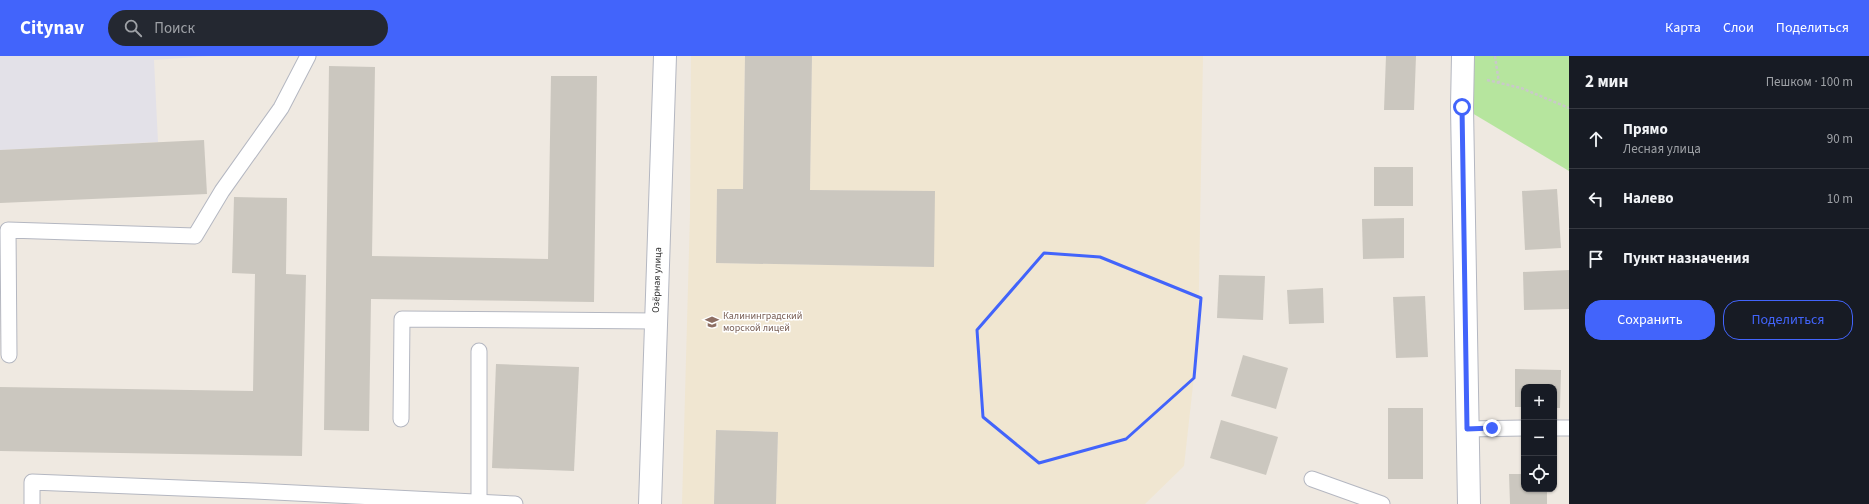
<!DOCTYPE html>
<html lang="ru">
<head>
<meta charset="utf-8">
<style>
  body { margin:0; font-family:"Source Sans 3",sans-serif; background:#242831; color:#f1f3f6 }
  .controls { position:absolute; right:12px; bottom:12px; display:grid; overflow:hidden; border-radius:8px; box-shadow:0 1px 3px #0004 }
  .controls button { width:36px; height:36px; display:grid; place-items:center; padding:0; border:0; border-bottom:1px solid #363941; background:#171b24; color:#f1f3f6; font:20px sans-serif }
  .stop { position:absolute; width:12px; height:12px; margin:-9px; border:3px solid #4264fb; border-radius:50%; background:#fff }
  .stop.end { background:#4264fb; border-color:#fff; box-shadow:0 1px 4px #0008 }
  .list { margin:0; padding:0; list-style:none }
  h2 { display:flex; justify-content:space-between; align-items:center; height:52px; margin:0; padding:0 16px; font-size:17px }
  h2 small { font-size:13px; font-weight:400; color:#9ea1a6 }
  .list li { display:grid; grid-template-columns:26px 1fr auto; gap:12px; align-items:center; box-sizing:border-box; height:60px; padding:0 16px; border-top:1px solid #363941 }
  .list b { display:block; font-size:15px; white-space:nowrap }
  .list p { margin:0; font-size:13px; white-space:nowrap; color:#9ea1a6 }
  .list em { font-size:13px; font-style:normal; color:#9ea1a6 }
  .actions { display:flex; gap:8px; padding:12px 16px }
  .actions a { flex:1; padding:9px 0; border:1px solid #4264fb; border-radius:16px; text-align:center; font-size:14px; color:#4264fb }
  .actions .main { background:#4264fb; color:#fff }
  .icon { flex:none; width:22px; height:22px; fill:none; stroke:currentColor; stroke-width:2; stroke-linecap:round; stroke-linejoin:round }
  .map { position:relative; flex:none; width:1569px; height:448px; overflow:hidden }
  header { display:flex; align-items:center; gap:24px; box-sizing:border-box; height:56px; padding:0 20px; background:#4264fb; color:#fff }
  header strong { font-size:19px }
  nav { display:flex; gap:22px; margin-inline-start:auto; font-size:14px }
  .search { width:280px; height:36px; background:#242831; display:flex; align-items:center; gap:10px; box-sizing:border-box; padding:0 14px; border-radius:22px; color:#9ea1a6; font-size:15px }
  main { display:flex }
  aside { flex:1; background:#171b24 }
  .map>svg:first-child { display:block }
  .industrial { fill:#e3e1e8 }
  .education { fill:#f0e6d1 }
  .green { fill:#b6e59e }
  .building { fill:#cbc7bf }
  .lines { fill:none; stroke-linecap:round; stroke-linejoin:round }
  .service-casing { stroke:#b4b7c1; stroke-width:17 }
  .tertiary-casing { stroke:#b4b7c1; stroke-width:24 }
  .path { stroke:#c9c9c9; stroke-width:2.5; stroke-dasharray:3 2; stroke-linecap:butt }
  .service { stroke:#fff; stroke-width:15 }
  .tertiary { stroke:#fff; stroke-width:22 }
  .route { stroke:#4264fb; stroke-width:5 }
  .marked { fill:none; stroke:#4264fb; stroke-width:3; stroke-linejoin:round }
  .labels { text-anchor:middle; dominant-baseline:central; stroke-width:3; stroke-linejoin:round; paint-order:stroke }
  .street-label { font-size:10px; fill:#2e2e2e; stroke:#fff }
  .education-label { font-size:10px; fill:#785e54; stroke:#fff; text-anchor:start }
</style>
</head>
<body>
<header>
<strong>Citynav</strong>
<div class="search"><svg class="icon" aria-label="search" viewBox="0 0 24 24"><circle cx="10" cy="10" r="6"/><path d="M15 15l6 6"/></svg>Поиск</div>
<nav><a>Карта</a><a>Слои</a><a>Поделиться</a></nav>
</header>
<main>
<div class="map">
<svg width="1569" height="448" viewBox="0 0 1569 448">
  <rect width="100%" height="100%" fill="#efe9e1"/>
  <path class="industrial" d="M 0,0 L 210,0 L 154,4 L 158,86 L 0,94 Z"/>
  <path class="education" d="M 691,0 L 745,0 L 743,133 L 717,133 L 716,207 L 933,211 L 934,135 L 810,134 L 812,0 L 1203,0 L 1198,284 L 1184,410 L 1145,448 L 776,448 L 778,376 L 716,374 L 714,448 L 682,448 L 690,158 Z"/>
  <path class="green" d="M 1463,0 L 1569,0 L 1569,115 L 1462,51 Z"/>
  <g class="building">
    <path d="M 745,0 L 812,0 L 810,134 L 935,135 L 934,211 L 716,207 L 717,133 L 743,133 Z"/>
    <path d="M 1386,0 L 1416,0 L 1414,54 L 1384,54 Z"/>
    <path d="M 329,10 L 375,11 L 372,200 L 548,203 L 551,20 L 597,20 L 594,246 L 371,243 L 369,375 L 324,374 Z"/>
    <path d="M 204,84 L 207,138 L 0,147 L 0,94 Z"/>
    <rect x="1374" y="111" width="39" height="39"/>
    <path d="M 1557,133 L 1561,192 L 1525,194 L 1522,135 Z"/>
    <path d="M 234,141 L 287,142 L 286,218 L 306,219 L 302,400 L 0,395 L 0,331 L 253,335 L 255,218 L 232,217 Z"/>
    <path d="M 1404,162 L 1404,202 L 1363,203 L 1362,163 Z"/>
    <path d="M 1569,214 L 1569,253 L 1524,254 L 1523,216 Z"/>
    <path d="M 1219,219 L 1265,220 L 1263,264 L 1217,262 Z"/>
    <path d="M 1323,232 L 1324,267 L 1289,268 L 1287,234 Z"/>
    <path d="M 1425,240 L 1428,301 L 1396,302 L 1393,241 Z"/>
    <path d="M 1243,299 L 1288,312 L 1276,353 L 1231,340 Z"/>
    <path d="M 496,308 L 579,311 L 574,415 L 492,412 Z"/>
    <path d="M 1515,313 L 1561,314 L 1560,352 L 1554,352 L 1554,331 L 1524,331 L 1524,351 L 1515,351 Z"/>
    <rect x="1388" y="352" width="35" height="71"/>
    <path d="M 1221,364 L 1278,381 L 1266,419 L 1210,402 Z"/>
    <path d="M 716,374 L 778,376 L 776,448 L 714,448 Z"/>
    <path d="M 1509,418 L 1524,418 L 1524,433 L 1547,433 L 1547,448 L 1510,448 Z"/>
  </g>
  <g class="lines">
    <g class="service-casing">
      <g id="service">
        <path d="M 9,299 L 8,174 L 195,180 L 222,135 L 281,52 L 308,0"/>
        <path d="M 401,363 L 402,263 L 656,265"/>
        <path d="M 1554,372 L 1569,372"/>
        <path d="M 1467,373 L 1524,372"/>
        <path d="M 1312,423 L 1382,448"/>
        <path d="M 32,448 L 32,426 L 255,435 L 515,448"/>
        <path d="M 479,448 L 479,295"/>
      </g>
    </g>
    <g class="tertiary-casing">
      <g id="tertiary">
        <path d="M 1463,0 L 1462,51 L 1469,448"/>
        <path d="M 650,448 L 665,0"/>
      </g>
    </g>
    <g class="path">
      <path d="M 1495,0 L 1499,27"/>
      <path d="M 1487,24 L 1521,32 L 1569,52"/>
    </g>
    <use href="#service" class="service"/>
    <use href="#tertiary" class="tertiary"/>
  </g>
  <g class="lines">
    <path class="route" d="M 1462,51 L 1467,373 L 1492,372"/>
  </g>
  <path class="marked" d="M 1044,197 L 1100,201 L 1201,242 L 1194,322 L 1126,383 L 1039,407 L 983,361 L 977,274 Z"/>
  <defs>
    <g id="university-bare" transform="scale(1.08)"><path d="M0-5L7-2L0 1L-7-2ZM-4 1L0 2.5L4 1V4Q0 6-4 4Z" fill="#8d6e63" stroke="#fff" stroke-width="2.5" paint-order="stroke"/></g>
  </defs>
  <g fill-rule="evenodd">
    <use href="#university-bare" x="712" y="266"/>
  </g>
  <g class="labels">
    <g class="street-label">
      <text transform="translate(657 224) rotate(-88)">Озёрная улица</text>
    </g>
    <g class="education-label">
      <text x="723" y="260">Калининградский<tspan x="723" dy="12">морской лицей</tspan></text>
    </g>
  </g>
</svg>
<div class="controls">
<button>+</button>
<button>−</button>
<button><svg class="icon" aria-label="locate" viewBox="0 0 24 24"><circle cx="12" cy="12" r="6"/><path d="M12 2v4M12 18v4M2 12h4M18 12h4"/></svg></button>
</div>
<div class="stop" style="left:1462px;top:51px"></div>
<div class="stop end" style="left:1492px;top:372px"></div>
</div>
<aside>
<h2>2 мин<small>Пешком · 100 m</small></h2>
<ul class="list">
<li><svg class="icon" aria-label="ahead" viewBox="0 0 24 24"><path d="M12 20V5M6 11l6-6 6 6"/></svg><div><b>Прямо</b><p>Лесная улица</p></div><em>90 m</em></li>
<li><svg class="icon" aria-label="left" viewBox="0 0 24 24"><path d="M17 20v-9H6M10 6l-5 5 5 5"/></svg><div><b>Налево</b></div><em>10 m</em></li>
<li><svg class="icon" aria-label="arrive" viewBox="0 0 24 24"><path d="M6 21V4h12l-3 4 3 4H6"/></svg><div><b>Пункт назначения</b></div></li>
</ul>
<div class="actions"><a class="main">Сохранить</a><a>Поделиться</a></div>
</aside>
</main>
</body>
</html>
